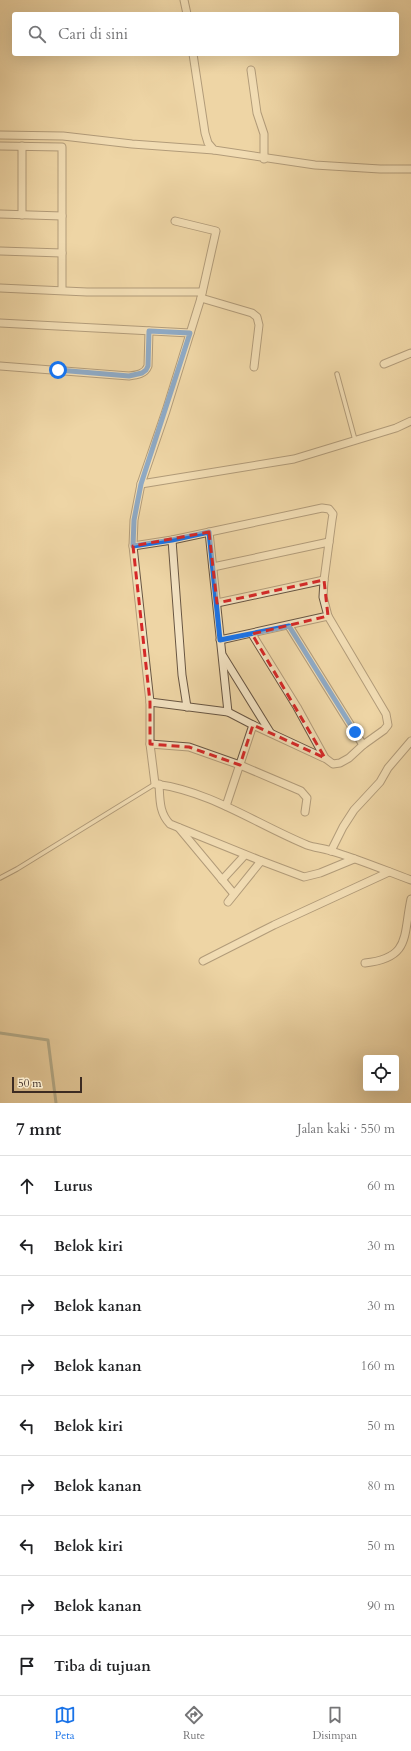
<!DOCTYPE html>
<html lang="id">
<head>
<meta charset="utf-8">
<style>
  body { margin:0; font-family:Cardo,serif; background:#f6f6f6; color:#202124 }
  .controls { position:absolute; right:12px; bottom:12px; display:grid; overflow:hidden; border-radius:4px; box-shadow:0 4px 16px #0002 }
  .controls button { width:36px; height:36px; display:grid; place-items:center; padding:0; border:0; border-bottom:1px solid #e0e0e0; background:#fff; color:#202124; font:20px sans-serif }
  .scale { position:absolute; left:12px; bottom:10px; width:70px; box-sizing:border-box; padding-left:4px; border:2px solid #3c2b22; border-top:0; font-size:11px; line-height:14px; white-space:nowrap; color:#3c2b22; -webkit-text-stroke:3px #f4e4c4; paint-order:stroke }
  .stop { position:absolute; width:12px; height:12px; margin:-9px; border:3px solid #1a73e8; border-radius:50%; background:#fff }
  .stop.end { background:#1a73e8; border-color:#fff; box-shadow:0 1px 4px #0008 }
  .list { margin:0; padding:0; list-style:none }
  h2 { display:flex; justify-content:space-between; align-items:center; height:52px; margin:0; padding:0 16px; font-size:17px }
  h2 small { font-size:13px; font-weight:400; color:#757577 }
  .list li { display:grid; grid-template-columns:26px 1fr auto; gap:12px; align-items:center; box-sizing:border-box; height:60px; padding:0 16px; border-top:1px solid #e0e0e0 }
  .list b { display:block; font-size:15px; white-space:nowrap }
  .list em { font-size:13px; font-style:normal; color:#757577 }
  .icon { flex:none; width:22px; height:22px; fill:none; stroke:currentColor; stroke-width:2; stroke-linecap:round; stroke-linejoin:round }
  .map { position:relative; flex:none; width:411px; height:1103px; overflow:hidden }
  .search { position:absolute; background:#fff; box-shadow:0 4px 16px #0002; left:12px; right:12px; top:12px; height:44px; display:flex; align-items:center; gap:10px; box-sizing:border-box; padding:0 14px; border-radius:4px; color:#757577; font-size:15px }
  .sheet { height:592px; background:#fff }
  nav { display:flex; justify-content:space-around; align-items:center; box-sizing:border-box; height:56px; border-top:1px solid #e0e0e0; background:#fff; font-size:11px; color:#757577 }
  nav a { display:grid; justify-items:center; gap:2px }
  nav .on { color:#1a73e8 }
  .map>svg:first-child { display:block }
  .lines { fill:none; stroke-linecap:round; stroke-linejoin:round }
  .stream { stroke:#748070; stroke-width:3 }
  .service-casing { stroke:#685643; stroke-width:5.5 }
  .minor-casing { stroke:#685643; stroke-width:9 }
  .service { stroke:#f4e4c4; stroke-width:3.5 }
  .minor { stroke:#f4e4c4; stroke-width:7 }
  .route { stroke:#1a73e8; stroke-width:5 }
  .marked { fill:none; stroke:#d62828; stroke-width:3; stroke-dasharray:8 5; stroke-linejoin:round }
</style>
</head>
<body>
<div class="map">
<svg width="411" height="1103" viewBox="0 0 411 1103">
  <rect width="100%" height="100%" fill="#eed5a5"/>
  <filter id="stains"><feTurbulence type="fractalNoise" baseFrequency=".005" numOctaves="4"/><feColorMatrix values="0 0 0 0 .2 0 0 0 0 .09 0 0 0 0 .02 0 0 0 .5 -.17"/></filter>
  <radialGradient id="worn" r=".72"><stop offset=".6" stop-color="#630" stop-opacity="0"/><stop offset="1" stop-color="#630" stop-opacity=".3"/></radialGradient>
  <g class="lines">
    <path class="stream" d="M 0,1033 L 48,1040 L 56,1103"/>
    <g class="service-casing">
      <g id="service">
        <path d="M 337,374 L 355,440"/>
        <path d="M 0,878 L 17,869 L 155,784"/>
      </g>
    </g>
    <g class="minor-casing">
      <g id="minor">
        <path d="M 184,0 L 187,14"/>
        <path d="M 193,54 L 205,133 L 208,143 L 214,150 L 315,165 L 380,169 L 411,169"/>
        <path d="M 251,70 L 257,113 L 264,134 L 264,159"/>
        <path d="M 0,135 L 63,136 L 132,144 L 214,150"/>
        <path d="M 0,146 L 62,147 L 62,290"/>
        <path d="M 22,146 L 22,215"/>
        <path d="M 0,214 L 62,216"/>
        <path d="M 0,251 L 62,253"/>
        <path d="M 0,288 L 87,292 L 202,292"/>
        <path d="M 201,298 L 252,313 L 257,317 L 259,325 L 254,367"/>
        <path d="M 0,323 L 190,333"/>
        <path d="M 384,364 L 411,353"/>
        <path d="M 0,366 L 129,376 C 137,375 145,374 148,366 L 149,331"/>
        <path d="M 141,484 L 294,459 L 396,428 L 411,421"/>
        <path d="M 209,532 L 228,712"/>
        <path d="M 172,540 L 182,675 L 187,707"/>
        <path d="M 133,546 L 134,520 L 141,484 L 166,411 L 201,298 L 216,231 L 175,221"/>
        <path d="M 213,567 L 329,542"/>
        <path d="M 217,603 L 324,580"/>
        <path d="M 289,626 L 363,745"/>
        <path d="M 252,634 L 297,707 L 325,758 L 333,764 L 340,763 L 349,758 L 363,745 L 384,730 L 388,725 L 386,714 L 328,616"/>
        <path d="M 220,640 L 328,616 L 323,597 L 324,580 L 332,520 L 333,514 L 329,509 L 322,508 L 172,540 L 133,546 L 150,702 L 150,744 L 155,784 C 210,791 256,824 307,845 C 315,848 323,848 331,851 C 358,859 384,870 411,880"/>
        <path d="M 223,656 L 270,732"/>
        <path d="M 150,702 L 228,712 L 253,725 L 226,806"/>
        <path d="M 253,725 L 324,758"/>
        <path d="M 150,744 L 189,747 L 240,765 L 294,788 L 301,791 L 307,798 L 305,812"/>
        <path d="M 159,784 C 160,799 159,813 170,824 L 259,860 L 304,877 L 320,873 L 354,859"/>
        <path d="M 179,828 L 234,894"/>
        <path d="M 331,851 L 343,827 L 354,810 L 380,782 L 388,768 L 411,741"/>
        <path d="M 222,880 L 245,855"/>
        <path d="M 228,902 L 261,861"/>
        <path d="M 203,961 L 274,925 L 389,872"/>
        <path d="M 365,963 C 411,958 403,936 411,899"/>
      </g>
    </g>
    <use href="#service" class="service"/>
    <use href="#minor" class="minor"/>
  </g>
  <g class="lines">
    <path class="route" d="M 58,370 L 129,376 L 142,373 L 146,370 L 148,366 L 149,331 L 190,333 L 141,484 L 134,520 L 133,546 L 172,540 L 209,532 L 220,640 L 289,626 L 355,732"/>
  </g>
  <path d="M0 0H411V1103H0ZM 209,532 L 217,603 L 324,580 L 328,616 L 252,634 L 325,758 L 253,725 L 240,765 L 189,747 L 150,744 L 150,702 L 133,546 Z" fill="#eed5a5" fill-opacity=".55" fill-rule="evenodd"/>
  <path class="marked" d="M 209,532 L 217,603 L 324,580 L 328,616 L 252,634 L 325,758 L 253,725 L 240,765 L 189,747 L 150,744 L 150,702 L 133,546 Z"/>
  <rect width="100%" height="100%" filter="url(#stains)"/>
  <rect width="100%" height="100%" fill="url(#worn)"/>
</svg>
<div class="controls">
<button><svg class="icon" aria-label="locate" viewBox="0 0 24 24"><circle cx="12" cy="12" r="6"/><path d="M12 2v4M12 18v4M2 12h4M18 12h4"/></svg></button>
</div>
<div class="scale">50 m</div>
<div class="stop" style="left:58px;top:370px"></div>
<div class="stop end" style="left:355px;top:732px"></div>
<div class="search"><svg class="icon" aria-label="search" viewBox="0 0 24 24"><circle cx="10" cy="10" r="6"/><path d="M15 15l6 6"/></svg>Cari di sini</div>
</div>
<section class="sheet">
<h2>7 mnt<small>Jalan kaki · 550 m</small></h2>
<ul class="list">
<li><svg class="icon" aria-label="ahead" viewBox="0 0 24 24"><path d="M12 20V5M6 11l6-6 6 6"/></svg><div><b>Lurus</b></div><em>60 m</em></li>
<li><svg class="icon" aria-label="left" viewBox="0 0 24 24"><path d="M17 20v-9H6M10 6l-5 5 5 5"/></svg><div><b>Belok kiri</b></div><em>30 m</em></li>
<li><svg class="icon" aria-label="right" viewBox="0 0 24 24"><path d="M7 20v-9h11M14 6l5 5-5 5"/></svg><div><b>Belok kanan</b></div><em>30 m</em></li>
<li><svg class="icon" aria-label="right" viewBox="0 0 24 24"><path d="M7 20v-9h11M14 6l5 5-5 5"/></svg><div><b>Belok kanan</b></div><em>160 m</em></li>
<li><svg class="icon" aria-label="left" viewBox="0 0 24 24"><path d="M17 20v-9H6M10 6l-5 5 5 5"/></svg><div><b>Belok kiri</b></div><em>50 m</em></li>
<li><svg class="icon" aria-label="right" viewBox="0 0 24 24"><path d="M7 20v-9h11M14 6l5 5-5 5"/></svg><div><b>Belok kanan</b></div><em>80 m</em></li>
<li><svg class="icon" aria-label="left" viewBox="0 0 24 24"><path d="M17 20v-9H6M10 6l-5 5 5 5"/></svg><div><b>Belok kiri</b></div><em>50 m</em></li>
<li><svg class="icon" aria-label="right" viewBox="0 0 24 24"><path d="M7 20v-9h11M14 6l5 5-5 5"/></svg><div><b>Belok kanan</b></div><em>90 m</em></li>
<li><svg class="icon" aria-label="arrive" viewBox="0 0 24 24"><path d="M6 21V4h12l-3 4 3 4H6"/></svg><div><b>Tiba di tujuan</b></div></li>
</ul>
</section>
<nav>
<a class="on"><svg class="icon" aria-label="map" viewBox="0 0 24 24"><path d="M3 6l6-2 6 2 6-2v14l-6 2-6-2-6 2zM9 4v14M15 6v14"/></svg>Peta</a>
<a><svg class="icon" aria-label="directions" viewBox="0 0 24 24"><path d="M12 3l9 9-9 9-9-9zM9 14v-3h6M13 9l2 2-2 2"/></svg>Rute</a>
<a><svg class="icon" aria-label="saved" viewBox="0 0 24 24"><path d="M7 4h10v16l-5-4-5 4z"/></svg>Disimpan</a>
</nav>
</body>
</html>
